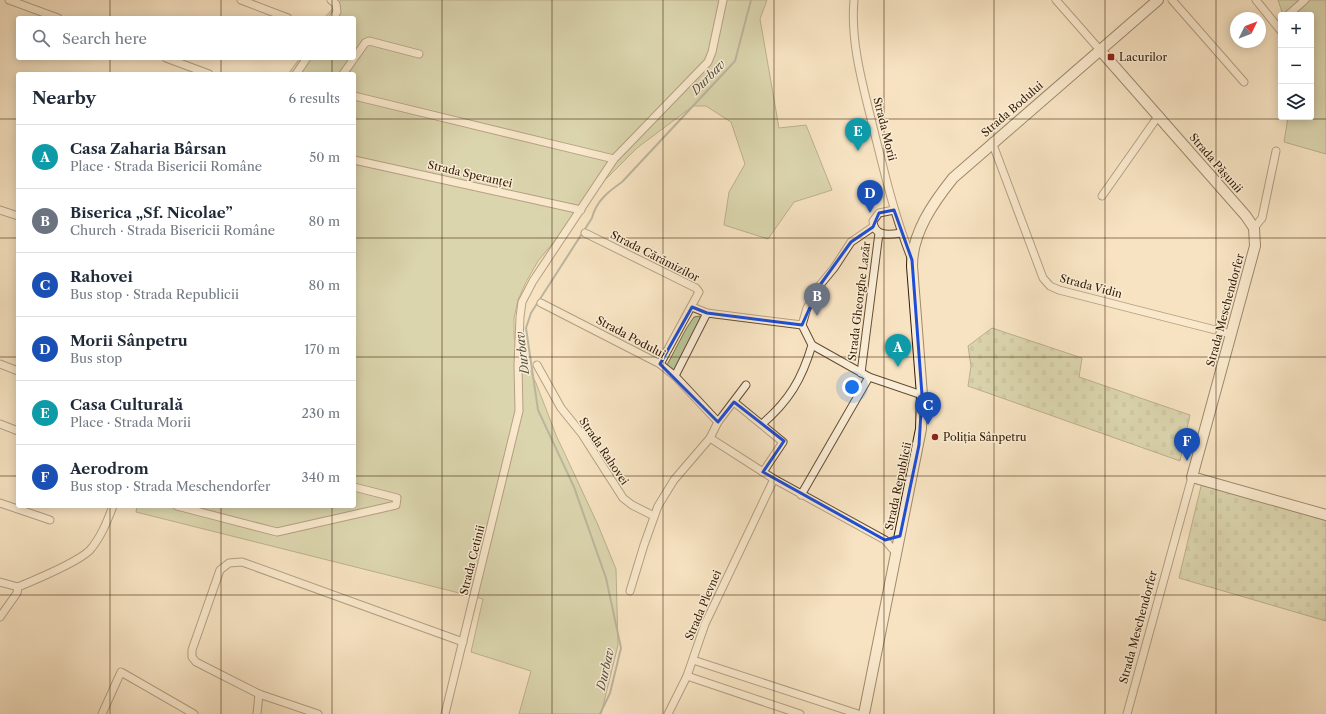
<!DOCTYPE html>
<html lang="en">
<head>
<meta charset="utf-8">
<style>
  body { margin:0; font-family:"Libre Caslon Text",serif; background:#f6f6f7; color:#1f2937 }
  .controls { position:absolute; right:12px; top:12px; display:grid; overflow:hidden; border-radius:4px; box-shadow:0 2px 10px #0003 }
  .controls button { width:36px; height:36px; display:grid; place-items:center; padding:0; border:0; border-bottom:1px solid #e0e1e3; background:#fff; color:#1f2937; font:20px sans-serif }
  .compass { position:absolute; left:1230px; top:12px; width:36px; height:36px; border-radius:50%; background:#fff; box-shadow:0 2px 10px #0003; rotate:47deg }
  .you { position:absolute; left:852px; top:387px; width:14px; height:14px; margin:-10px; border:3px solid #fff; border-radius:50%; background:#1a73e8; box-shadow:0 0 0 6px #1a73e833 }
  .badge { display:grid; place-items:center; width:26px; height:26px; border-radius:50%; background:#0f766e; color:#fff; font-size:13px; font-weight:700 }
  .pin { position:absolute; translate:-50% -33px; filter:drop-shadow(0 1px 2px #0008) }
  .pin::after { content:''; position:absolute; top:21px; width:14px; height:12px; background:inherit; clip-path:polygon(0 0,100% 0,50% 100%) }
  .list { margin:0; padding:0; list-style:none }
  h2 { display:flex; justify-content:space-between; align-items:center; height:52px; margin:0; padding:0 16px; font-size:17px }
  h2 small { font-size:13px; font-weight:400; color:#747a83 }
  .list li { display:grid; grid-template-columns:26px 1fr auto; gap:12px; align-items:center; box-sizing:border-box; height:64px; padding:0 16px; border-top:1px solid #e0e1e3 }
  .list b { display:block; font-size:15px; white-space:nowrap }
  .list p { margin:0; font-size:13px; white-space:nowrap; color:#747a83 }
  .list em { font-size:13px; font-style:normal; color:#747a83 }
  .icon { flex:none; width:22px; height:22px; fill:none; stroke:currentColor; stroke-width:2; stroke-linecap:round; stroke-linejoin:round }
  .map { position:relative; flex:none; width:1326px; height:714px; overflow:hidden }
  .search { position:absolute; background:#fff; box-shadow:0 2px 10px #0003; left:16px; top:16px; width:340px; height:44px; display:flex; align-items:center; gap:10px; box-sizing:border-box; padding:0 14px; border-radius:4px; color:#747a83; font-size:15px }
  .panel { position:absolute; background:#fff; box-shadow:0 2px 10px #0003; left:16px; top:72px; width:340px; height:436px; border-radius:4px }
  .map>svg:first-child { display:block }
  .green { fill:#b9c496; stroke:#76704b }
  .cemetery { fill:url(#cemetery-stones); stroke:#76704b }
  .lines { fill:none; stroke-linecap:round; stroke-linejoin:round }
  .stream { stroke:#747c6f; stroke-width:2 }
  .street-casing { stroke:#654d30; stroke-width:9 }
  .secondary-casing { stroke:#341b00; stroke-width:12 }
  .street { stroke:#faedd7; stroke-width:7 }
  .secondary { stroke:#faedd7; stroke-width:10 }
  .marked { fill:none; stroke:#1d4ed8; stroke-width:3; stroke-linejoin:round }
  .grid { fill:none; stroke:#341b00; stroke-width:1; stroke-opacity:0.55 }
  .poi-dot { fill:#8f2418; stroke:#faedd7; stroke-width:1.5 }
  .labels { text-anchor:middle; dominant-baseline:central; stroke-width:3; stroke-linejoin:round; paint-order:stroke }
  .poi-label { font-size:11px; fill:#341b00; stroke:#faedd7; text-anchor:start }
  .street-label { font-size:11px; fill:#341b00; stroke:#faedd7 }
  .water-label { font-size:12px; font-style:italic; fill:#595441; stroke:#faedd7 }
</style>
</head>
<body>
<div class="map">
<svg width="1326" height="714" viewBox="0 0 1326 714">
  <defs>
    <pattern id="cemetery-stones" width="16" height="16" patternUnits="userSpaceOnUse"><rect width="16" height="16" fill="#b9c496"/><path d="M2 7V4a2 2 0 0 1 4 0v3zM10 15v-3a2 2 0 0 1 4 0v3z" fill="#a0a880"/></pattern>
  </defs>
  <rect width="100%" height="100%" fill="#f7e3c2"/>
  <filter id="stains"><feTurbulence type="fractalNoise" baseFrequency=".005" numOctaves="4"/><feColorMatrix values="0 0 0 0 .2 0 0 0 0 .09 0 0 0 0 .02 0 0 0 .5 -.17"/></filter>
  <radialGradient id="worn" r=".72"><stop offset=".6" stop-color="#630" stop-opacity="0"/><stop offset="1" stop-color="#630" stop-opacity=".3"/></radialGradient>
  <g class="green">
    <path d="M 341,0 L 767,0 L 760,19 L 779,128 L 806,125 L 832,190 L 794,202 L 768,239 L 724,225 L 729,192 L 745,164 L 731,122 L 706,106 L 693,106 L 637,148 L 605,180 L 538,261 L 526,282 L 518,300 L 514,318 L 514,338 L 536,383 L 556,435 L 598,525 L 616,569 L 618,645 L 601,714 L 519,714 L 531,671 L 471,652 L 483,599 L 136,512 L 137,506 L 354,506 L 354,74 L 288,74 L 300,58 L 354,58 L 354,18 L 324,18 Z"/>
    <path d="M 1278,0 L 1326,0 L 1326,154 L 1284,142 L 1288,117 L 1311,117 L 1311,15 L 1283,15 Z"/>
    <path d="M 700,316 L 700,322 L 674,372 L 670,370 L 667,365 L 686,329 L 694,317 Z"/>
  </g>
  <g class="cemetery">
    <path d="M 992,328 L 1082,358 L 1079,377 L 1190,415 L 1180,461 L 968,386 L 971,366 L 968,346 Z"/>
    <path d="M 1202,482 L 1326,518 L 1326,621 L 1179,578 Z"/>
  </g>
  <g class="lines">
    <path class="stream" d="M 600,714 L 610,693 L 621,648 L 606,578 L 574,487 L 538,410 L 526,328 L 531,313 L 592,218 C 596,201 609,191 622,182 L 735,61 L 751,0"/>
    <g class="street-casing">
      <g id="street">
        <path d="M 9,0 L 58,18"/>
        <path d="M 241,0 L 288,18"/>
        <path d="M 331,0 L 336,4 L 337,12 L 333,18"/>
        <path d="M 854,0 C 850,44 864,89 874,131 C 885,175 895,218 912,260"/>
        <path d="M 1056,0 L 1100,50"/>
        <path d="M 1172,0 L 1244,82"/>
        <path d="M 1256,0 L 1281,31"/>
        <path d="M 1288,15 L 1305,0"/>
        <path d="M 166,58 L 209,74"/>
        <path d="M 296,74 L 307,58"/>
        <path d="M 343,74 L 365,43 L 369,41 L 419,54"/>
        <path d="M 354,96 L 614,159"/>
        <path d="M 992,142 L 1043,278 L 1050,286 L 1059,290 L 1231,334"/>
        <path d="M 354,160 L 581,210"/>
        <path d="M 1102,196 L 1159,115"/>
        <path d="M 0,210 L 18,216"/>
        <path d="M 894,210 L 879,213 L 873,221 C 874,237 889,235 901,233"/>
        <path d="M 873,227 L 851,242 L 834,268 L 820,285 L 807,308 L 802,325 L 812,345 L 869,377 L 922,395"/>
        <path d="M 1254,228 L 1262,218 L 1276,151"/>
        <path d="M 585,233 L 696,288 L 699,292 L 660,364"/>
        <path d="M 541,303 L 660,364 L 675,376 L 718,422"/>
        <path d="M 692,307 L 707,313 L 802,325"/>
        <path d="M 0,364 L 18,371"/>
        <path d="M 537,365 L 561,408 L 582,434 L 623,498 L 632,505 L 654,516"/>
        <path d="M 861,373 L 879,233"/>
        <path d="M 675,376 L 707,313"/>
        <path d="M 734,402 L 783,442 L 763,472"/>
        <path d="M 0,424 L 18,431"/>
        <path d="M 762,424 C 789,401 802,379 812,345"/>
        <path d="M 710,438 L 774,479 L 885,540 L 896,553"/>
        <path d="M 801,495 L 869,377"/>
        <path d="M 0,503 L 50,520"/>
        <path d="M 177,506 L 277,532 L 396,505 L 397,498 L 354,487"/>
        <path d="M 0,582 L 18,587"/>
        <path d="M 18,587 C 35,580 78,562 90,550 C 101,537 107,522 113,506"/>
        <path d="M 630,591 L 644,545 L 658,506 L 674,480 L 710,438 L 718,422 L 746,385"/>
        <path d="M 0,617 L 17,593 L 18,587"/>
        <path d="M 693,660 L 858,714"/>
        <path d="M 687,676 L 800,714"/>
        <path d="M 102,714 L 121,672 L 194,714"/>
        <path d="M 257,714 L 259,694"/>
        <path d="M 318,714 L 259,694 L 196,662 L 192,657 L 192,650 L 220,570 L 229,563 L 242,562 L 463,642"/>
        <path d="M 445,714 L 519,411 L 518,365 L 520,317 L 522,302 L 533,281 L 614,159 L 708,62 L 712,52 L 723,0"/>
        <path d="M 668,714 L 687,676 L 705,624 L 774,479"/>
        <path d="M 1127,714 L 1192,477"/>
      </g>
    </g>
    <g class="secondary-casing">
      <g id="secondary">
        <path d="M 1100,50 L 1246,216 L 1254,228 L 1255,246 L 1192,477 L 1326,515"/>
        <path d="M 864,714 L 921,429 L 922,395 L 912,266 C 912,233 933,203 953,178 L 1158,0"/>
      </g>
    </g>
    <use href="#street" class="street"/>
    <use href="#secondary" class="secondary"/>
  </g>
  <path d="M0 0H1326V714H0ZM 894,210 L 912,260 L 922,395 L 919,445 L 900,536 L 885,540 L 763,472 L 784,441 L 734,402 L 718,422 L 660,364 L 692,307 L 707,313 L 802,325 L 820,285 L 851,242 L 873,227 L 879,213 Z" fill="#f7e3c2" fill-opacity=".55" fill-rule="evenodd"/>
  <path class="marked" d="M 894,210 L 912,260 L 922,395 L 919,445 L 900,536 L 885,540 L 763,472 L 784,441 L 734,402 L 718,422 L 660,364 L 692,307 L 707,313 L 802,325 L 820,285 L 851,242 L 873,227 L 879,213 Z"/>
  <path class="grid" d="M 110,0 L 110,18M 221,0 L 221,18M 332,0 L 332,18M 442,0 L 442,714M 552,0 L 552,714M 663,0 L 663,714M 774,0 L 774,714M 884,0 L 884,714M 994,0 L 994,714M 1105,0 L 1105,714M 1216,0 L 1216,714M 110,58 L 110,74M 221,58 L 221,74M 332,58 L 332,74M 0,119 L 18,119M 354,119 L 1326,119M 0,238 L 18,238M 354,238 L 1326,238M 0,357 L 18,357M 354,357 L 1326,357M 0,476 L 18,476M 354,476 L 1326,476M 110,506 L 110,714M 221,506 L 221,714M 332,506 L 332,714M 0,595 L 1326,595"/>
  <g class="poi-dot">
    <rect x="1107" y="53" width="8" height="8" rx="2"/>
    <circle cx="935" cy="437" r="4"/>
  </g>
  <g class="labels">
    <g class="poi-label">
      <text x="1119" y="57">Lacurilor</text>
      <text x="943" y="437">Poliția Sânpetru</text>
    </g>
    <g class="street-label">
      <text transform="translate(1012 109) rotate(-41)">Strada Bodului</text>
      <text transform="translate(885 129) rotate(76)">Strada Morii</text>
      <text transform="translate(1216 163) rotate(49)">Strada Pășunii</text>
      <text transform="translate(470 174) rotate(13)">Strada Speranței</text>
      <text transform="translate(655 256) rotate(27)">Strada Cărămizilor</text>
      <text transform="translate(1091 286) rotate(15)">Strada Vidin</text>
      <text transform="translate(859 301) rotate(-83)">Strada Gheorghe Lazăr</text>
      <text transform="translate(1225 310) rotate(-75)">Strada Meschendorfer</text>
      <text transform="translate(631 337) rotate(28)">Strada Podului</text>
      <text transform="translate(604 451) rotate(56)">Strada Rahovei</text>
      <text transform="translate(898 486) rotate(-78)">Strada Republicii</text>
      <text transform="translate(472 560) rotate(-76)">Strada Cetinii</text>
      <text transform="translate(703 605) rotate(-67)">Strada Plevnei</text>
      <text transform="translate(1138 627) rotate(-75)">Strada Meschendorfer</text>
    </g>
    <g class="water-label">
      <text transform="translate(708 77) rotate(-46)">Durbav</text>
      <text transform="translate(522 353) rotate(-97)">Durbav</text>
      <text transform="translate(605 669) rotate(-77)">Durbav</text>
    </g>
  </g>
  <rect width="100%" height="100%" filter="url(#stains)"/>
  <rect width="100%" height="100%" fill="url(#worn)"/>
</svg>
<div class="controls">
<button>+</button>
<button>−</button>
<button><svg class="icon" aria-label="layers" viewBox="0 0 24 24"><path d="M12 4l9 5-9 5-9-5zM3 14l9 5 9-5"/></svg></button>
</div>
<svg class="compass" viewBox="-18 -18 36 36"><path d="M0-13l5 13h-10z" fill="#e53935"/><path d="M0 13l5-13h-10z" fill="#747a83"/></svg>
<div class="you"></div>
<div class="pin badge" style="left:898px;top:367px;background:#0f9aa8">A</div>
<div class="pin badge" style="left:817px;top:316px;background:#6b7280">B</div>
<div class="pin badge" style="left:928px;top:425px;background:#1a4fb4">C</div>
<div class="pin badge" style="left:870px;top:213px;background:#1a4fb4">D</div>
<div class="pin badge" style="left:858px;top:151px;background:#0f9aa8">E</div>
<div class="pin badge" style="left:1187px;top:461px;background:#1a4fb4">F</div>
<div class="search"><svg class="icon" aria-label="search" viewBox="0 0 24 24"><circle cx="10" cy="10" r="6"/><path d="M15 15l6 6"/></svg>Search here</div>
<section class="panel">
<h2>Nearby<small>6 results</small></h2>
<ul class="list">
<li><span class="badge" style="background:#0f9aa8">A</span><div><b>Casa Zaharia Bârsan</b><p>Place · Strada Bisericii Române</p></div><em>50 m</em></li>
<li><span class="badge" style="background:#6b7280">B</span><div><b>Biserica „Sf. Nicolae”</b><p>Church · Strada Bisericii Române</p></div><em>80 m</em></li>
<li><span class="badge" style="background:#1a4fb4">C</span><div><b>Rahovei</b><p>Bus stop · Strada Republicii</p></div><em>80 m</em></li>
<li><span class="badge" style="background:#1a4fb4">D</span><div><b>Morii Sânpetru</b><p>Bus stop</p></div><em>170 m</em></li>
<li><span class="badge" style="background:#0f9aa8">E</span><div><b>Casa Culturală</b><p>Place · Strada Morii</p></div><em>230 m</em></li>
<li><span class="badge" style="background:#1a4fb4">F</span><div><b>Aerodrom</b><p>Bus stop · Strada Meschendorfer</p></div><em>340 m</em></li>
</ul>
</section>
</div>
</body>
</html>
